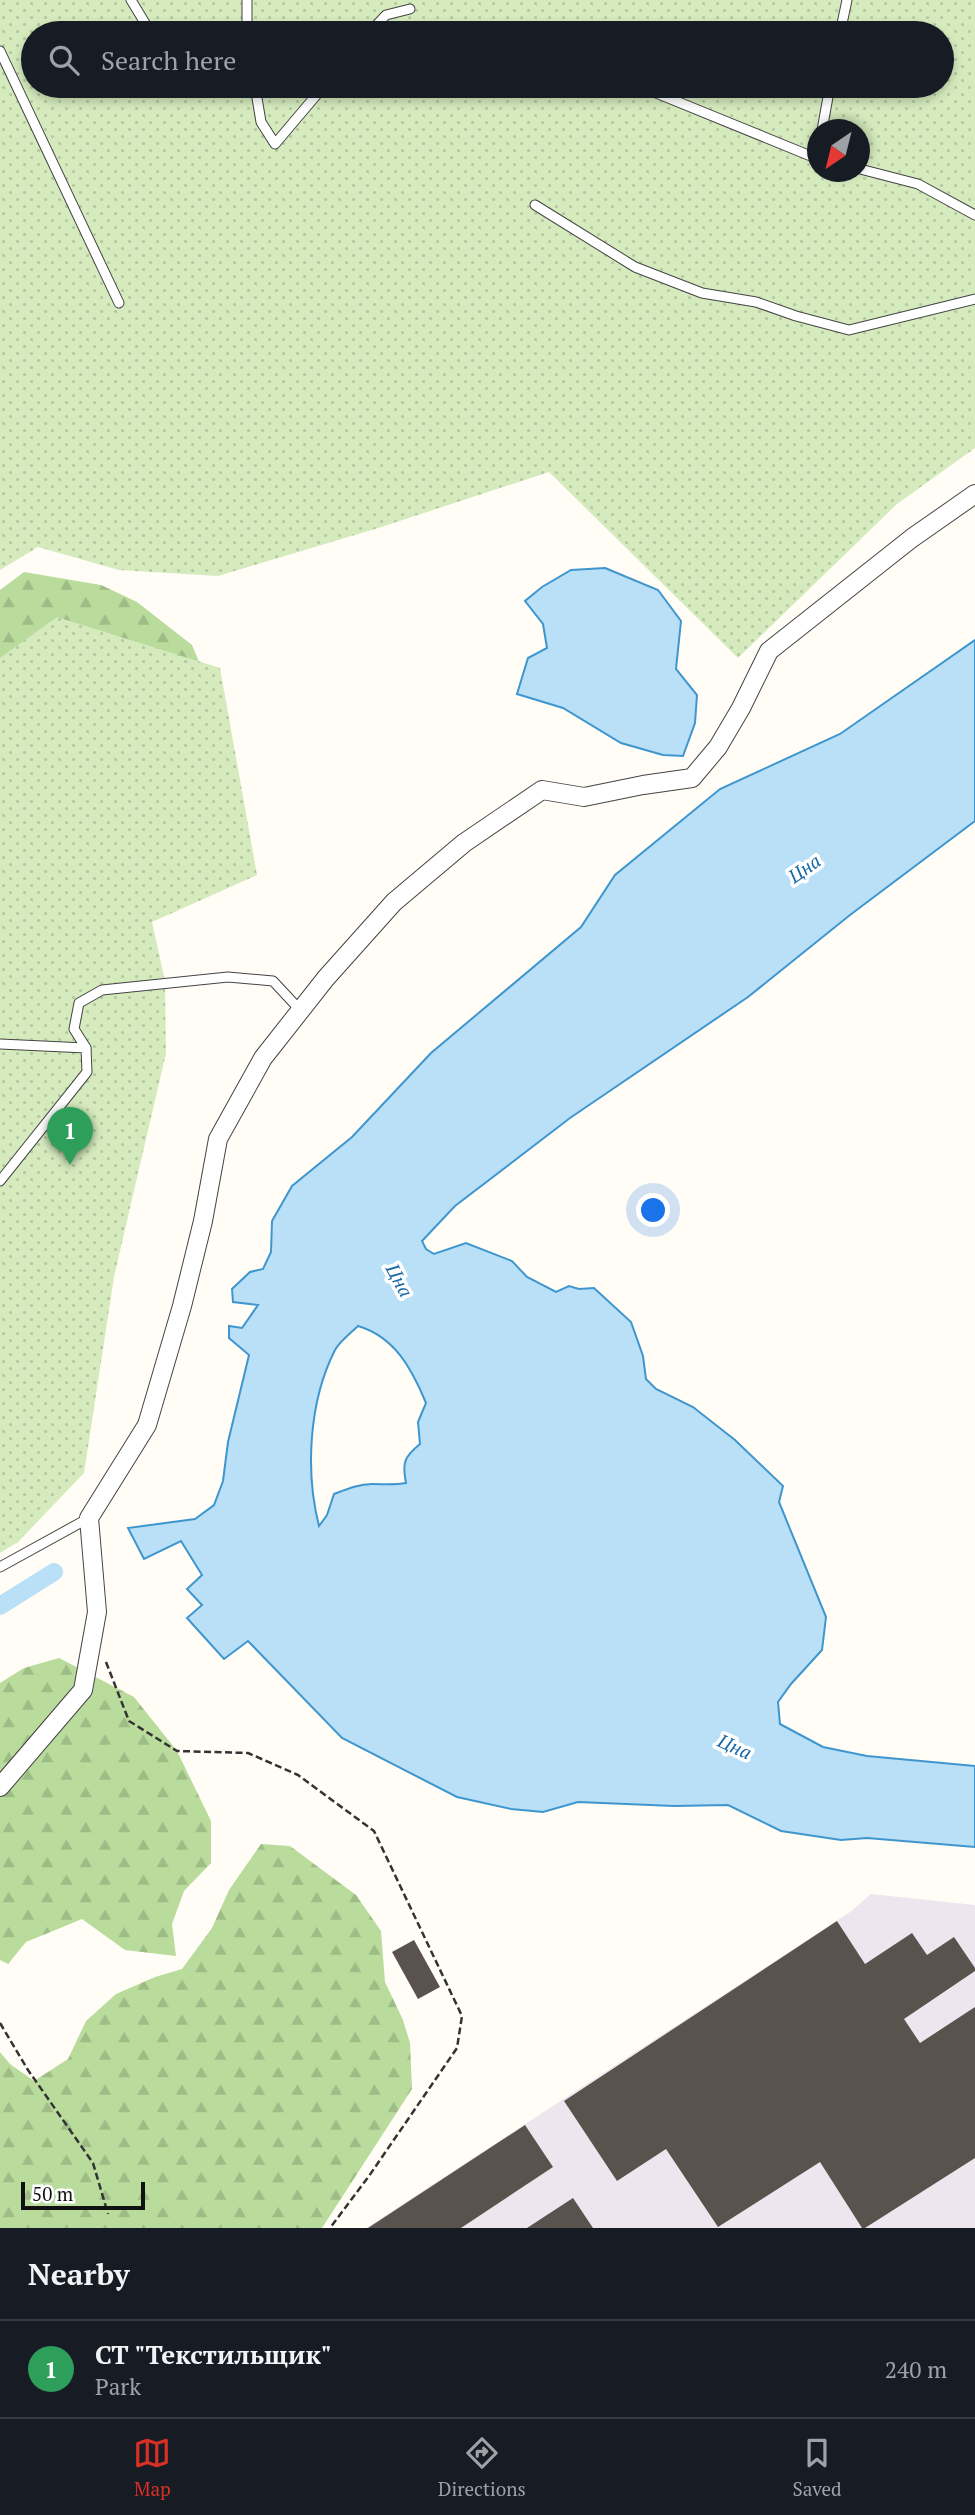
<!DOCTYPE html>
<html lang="en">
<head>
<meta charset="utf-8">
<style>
  body { margin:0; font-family:"PT Serif",serif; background:#242831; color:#f1f3f6 }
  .compass { position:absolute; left:807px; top:119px; width:63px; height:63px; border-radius:50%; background:#171b24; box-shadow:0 4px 10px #0003; rotate:215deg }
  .scale { position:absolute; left:21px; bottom:18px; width:124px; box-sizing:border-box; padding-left:7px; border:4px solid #111; border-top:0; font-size:19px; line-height:24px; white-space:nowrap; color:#111; -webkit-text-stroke:5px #fff; paint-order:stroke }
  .you { position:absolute; left:654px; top:1211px; width:24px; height:24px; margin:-18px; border:5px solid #fff; border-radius:50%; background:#1a73e8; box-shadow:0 0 0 10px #1a73e833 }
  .badge { display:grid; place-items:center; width:46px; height:46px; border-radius:50%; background:#d93025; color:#fff; font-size:23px; font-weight:700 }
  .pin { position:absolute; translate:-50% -58px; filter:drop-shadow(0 2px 4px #0008) }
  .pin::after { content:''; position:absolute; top:37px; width:24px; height:21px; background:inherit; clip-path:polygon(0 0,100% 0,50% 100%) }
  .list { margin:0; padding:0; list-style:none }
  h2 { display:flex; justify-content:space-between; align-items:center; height:91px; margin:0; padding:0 28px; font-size:30px }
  h2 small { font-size:23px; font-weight:400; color:#9ea1a6 }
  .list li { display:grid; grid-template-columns:46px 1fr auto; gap:21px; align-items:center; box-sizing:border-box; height:98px; padding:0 28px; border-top:2px solid #363941 }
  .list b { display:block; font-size:26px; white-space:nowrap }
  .list p { margin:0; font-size:23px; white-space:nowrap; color:#9ea1a6 }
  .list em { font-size:23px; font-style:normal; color:#9ea1a6 }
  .icon { flex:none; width:38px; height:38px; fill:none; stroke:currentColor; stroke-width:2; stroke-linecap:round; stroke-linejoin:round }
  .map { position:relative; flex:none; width:975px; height:2228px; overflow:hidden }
  .search { position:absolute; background:#171b24; box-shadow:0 4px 10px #0003; left:21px; right:21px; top:21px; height:77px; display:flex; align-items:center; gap:18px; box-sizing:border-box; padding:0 24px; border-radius:38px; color:#9ea1a6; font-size:26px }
  .sheet { height:189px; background:#171b24 }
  nav { display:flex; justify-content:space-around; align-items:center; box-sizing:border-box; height:98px; border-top:2px solid #363941; background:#171b24; font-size:19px; color:#9ea1a6 }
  nav a { display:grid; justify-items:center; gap:4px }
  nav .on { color:#d93025 }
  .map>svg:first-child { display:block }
  .industrial { fill:#eee6ef }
  .forest { fill:url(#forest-firs) }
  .park { fill:url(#park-dots); fill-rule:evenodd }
  .water { fill:#b9e0f7; stroke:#3f96cf; stroke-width:2; fill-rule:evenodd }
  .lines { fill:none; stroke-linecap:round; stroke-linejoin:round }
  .canal { stroke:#b9e0f7; stroke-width:18 }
  .building { fill:#5a524d }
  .service-casing { stroke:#444; stroke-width:11 }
  .minor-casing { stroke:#444; stroke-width:20 }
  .path { stroke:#333; stroke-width:2.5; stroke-dasharray:7 3.5; stroke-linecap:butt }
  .service { stroke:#fff; stroke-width:9 }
  .minor { stroke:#fff; stroke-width:18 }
  .labels { text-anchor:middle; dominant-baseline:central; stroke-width:7; stroke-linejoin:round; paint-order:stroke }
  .water-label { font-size:19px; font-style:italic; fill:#1768a6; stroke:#fff }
</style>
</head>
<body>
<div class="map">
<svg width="975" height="2228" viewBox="0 0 975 2228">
  <defs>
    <pattern id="forest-firs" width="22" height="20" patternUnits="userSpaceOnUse" patternTransform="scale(1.75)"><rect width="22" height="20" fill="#b9dc9c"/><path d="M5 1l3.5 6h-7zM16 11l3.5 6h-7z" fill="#9ebc85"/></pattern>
    <pattern id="park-dots" width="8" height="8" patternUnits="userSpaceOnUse" patternTransform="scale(1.75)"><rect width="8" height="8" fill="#d5ebbd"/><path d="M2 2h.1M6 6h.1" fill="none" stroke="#b6c8a1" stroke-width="1.8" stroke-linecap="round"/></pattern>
  </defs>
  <rect width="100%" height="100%" fill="#fffdf5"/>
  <path class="industrial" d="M 871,1894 L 975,1905 L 975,2228 L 366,2228 L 850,1912 Z"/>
  <g class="forest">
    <path d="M 24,572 L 101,585 L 137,602 L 192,645 L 218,708 L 0,727 L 0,590 Z"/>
    <path d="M 59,1658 L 134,1697 L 177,1751 L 211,1821 L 211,1863 L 184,1891 L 172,1924 L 176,1956 L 125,1950 L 82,1919 L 26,1942 L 8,1964 L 0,1960 L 0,1683 L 24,1668 Z"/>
    <path d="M 261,1844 L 290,1846 L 356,1895 L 381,1931 L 385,1982 L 403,2020 L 410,2043 L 412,2089 L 322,2228 L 0,2228 L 0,2052 L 10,2064 L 34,2081 L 68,2059 L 86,2021 L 116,1994 L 155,1977 L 182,1969 L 212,1928 L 229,1890 Z"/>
  </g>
  <g class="park">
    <path d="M 0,0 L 975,0 L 975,448 L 897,504 L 738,658 L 549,472 L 375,529 L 218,576 L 119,570 L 38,547 L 0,570 ZM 33,33 L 942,33 L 942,86 L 33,86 ZM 818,130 L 860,130 L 860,172 L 818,172 Z"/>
    <path d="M 57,617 L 220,668 L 257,875 L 152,922 L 165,981 L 166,1053 L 114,1277 L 84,1473 L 18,1542 L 0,1553 L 0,658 Z"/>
  </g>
  <g class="water">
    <path d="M 605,568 L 658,590 L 681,621 L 676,669 L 697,695 L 695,723 L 683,756 L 663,755 L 621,743 L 563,708 L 517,694 L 528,658 L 547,648 L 543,624 L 525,601 L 542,587 L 571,570 Z"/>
    <path d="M 975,640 L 975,821 L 850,915 L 748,997 L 570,1118 L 455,1206 L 422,1241 L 426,1249 L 434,1254 L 466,1243 L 512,1261 L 527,1277 L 556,1292 L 569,1286 L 579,1289 L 594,1288 L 631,1322 L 643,1356 L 646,1379 L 656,1389 L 693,1407 L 735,1440 L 783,1486 L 779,1502 L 826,1617 L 822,1650 L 791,1684 L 778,1702 L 780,1724 L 823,1747 L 867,1756 L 975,1766 L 975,1847 L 867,1838 L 841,1840 L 781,1831 L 728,1805 L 674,1806 L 578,1802 L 543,1812 L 511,1809 L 457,1797 L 342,1738 L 248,1641 L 224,1659 L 187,1618 L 202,1605 L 187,1589 L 202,1575 L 181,1541 L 144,1559 L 128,1528 L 195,1519 L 214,1505 L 223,1481 L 228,1442 L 249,1355 L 229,1338 L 229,1326 L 242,1328 L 258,1305 L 233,1302 L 232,1289 L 250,1272 L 263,1269 L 271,1252 L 272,1221 L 292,1186 L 352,1137 L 431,1053 L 581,927 L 615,875 L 720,789 L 840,734 ZM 358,1326 C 395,1337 412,1369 426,1403 L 418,1422 L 420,1444 C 404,1457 402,1463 406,1483 C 394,1485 385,1484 372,1484 C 359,1484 347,1489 334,1494 L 327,1515 L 319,1526 C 305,1471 309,1401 335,1350 C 340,1341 351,1333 358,1326 Z"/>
  </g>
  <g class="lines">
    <path class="canal" d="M 0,1606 L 54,1572"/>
  </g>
  <g class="building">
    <path d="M 837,1921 L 865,1964 L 912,1933 L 927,1955 L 954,1937 L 975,1968 L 975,1971 L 904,2019 L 920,2043 L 975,2007 L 975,2158 L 865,2228 L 862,2228 L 820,2162 L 718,2227 L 666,2149 L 617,2181 L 564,2101 Z"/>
    <path d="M 414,1940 L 440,1987 L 418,1999 L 392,1952 Z"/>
    <path d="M 525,2125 L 553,2167 L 461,2228 L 368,2228 Z"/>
    <path d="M 573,2198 L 593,2228 L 527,2228 Z"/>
  </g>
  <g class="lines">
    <g class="service-casing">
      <g id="service">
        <path d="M 131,0 L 151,33"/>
        <path d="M 247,33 L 247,0"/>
        <path d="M 369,33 L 386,15 L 410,9"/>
        <path d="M 840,33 L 847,0"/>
        <path d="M 0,51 L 119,303"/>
        <path d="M 255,86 L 261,122 L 275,144 L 324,86"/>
        <path d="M 639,86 L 818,159"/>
        <path d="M 822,130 L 830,86"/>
        <path d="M 860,169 L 918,184 L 975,215"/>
        <path d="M 535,205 L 635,267 L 702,293 L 756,302 L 796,316 L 849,330 L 975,299"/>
        <path d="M 0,1044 L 86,1048 L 87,1072 L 0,1181"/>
        <path d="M 86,1048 L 74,1029 L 79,1003 L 102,990 L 228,977 L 273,981 L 301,1011"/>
        <path d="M 0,1567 L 89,1518"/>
      </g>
    </g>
    <g class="minor-casing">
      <path id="minor" d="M 0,1787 L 83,1690 L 97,1612 L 89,1518 L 147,1425 L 182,1306 L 203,1221 L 218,1139 L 263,1058 L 326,978 L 394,902 L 464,843 L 542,790 L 584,797 L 643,785 L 692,778 L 718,747 L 741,708 L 769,651 L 912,538 L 975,494"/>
    </g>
    <g class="path">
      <path d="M 106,1662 L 129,1721 L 177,1751 L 248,1753 L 298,1775 L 374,1831 L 462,2016 L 457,2048 L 369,2176 L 330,2228"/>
      <path d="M 0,2023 L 28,2070 L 93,2163 L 108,2214"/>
    </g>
    <use href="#service" class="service"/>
    <use href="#minor" class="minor"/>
  </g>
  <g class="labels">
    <g class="water-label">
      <text transform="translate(804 868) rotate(-35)">Цна</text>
      <text transform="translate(400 1280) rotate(62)">Цна</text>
      <text transform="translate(735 1746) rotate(24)">Цна</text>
    </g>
  </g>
</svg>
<svg class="compass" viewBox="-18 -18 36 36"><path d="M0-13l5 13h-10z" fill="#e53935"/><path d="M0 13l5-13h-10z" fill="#9ea1a6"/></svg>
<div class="scale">50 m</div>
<div class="you"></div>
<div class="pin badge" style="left:70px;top:1165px;background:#2e9e5b">1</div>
<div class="search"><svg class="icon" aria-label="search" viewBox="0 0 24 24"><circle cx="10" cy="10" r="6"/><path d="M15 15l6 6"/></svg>Search here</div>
</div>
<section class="sheet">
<h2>Nearby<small></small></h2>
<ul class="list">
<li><span class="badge" style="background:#2e9e5b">1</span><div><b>СТ &quot;Текстильщик&quot;</b><p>Park</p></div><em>240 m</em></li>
</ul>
</section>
<nav>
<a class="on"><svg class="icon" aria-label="map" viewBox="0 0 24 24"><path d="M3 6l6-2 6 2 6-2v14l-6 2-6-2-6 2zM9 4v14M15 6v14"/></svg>Map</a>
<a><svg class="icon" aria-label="directions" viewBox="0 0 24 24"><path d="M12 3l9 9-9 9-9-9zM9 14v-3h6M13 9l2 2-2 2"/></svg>Directions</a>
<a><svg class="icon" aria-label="saved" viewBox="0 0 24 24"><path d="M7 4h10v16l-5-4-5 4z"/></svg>Saved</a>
</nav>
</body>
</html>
